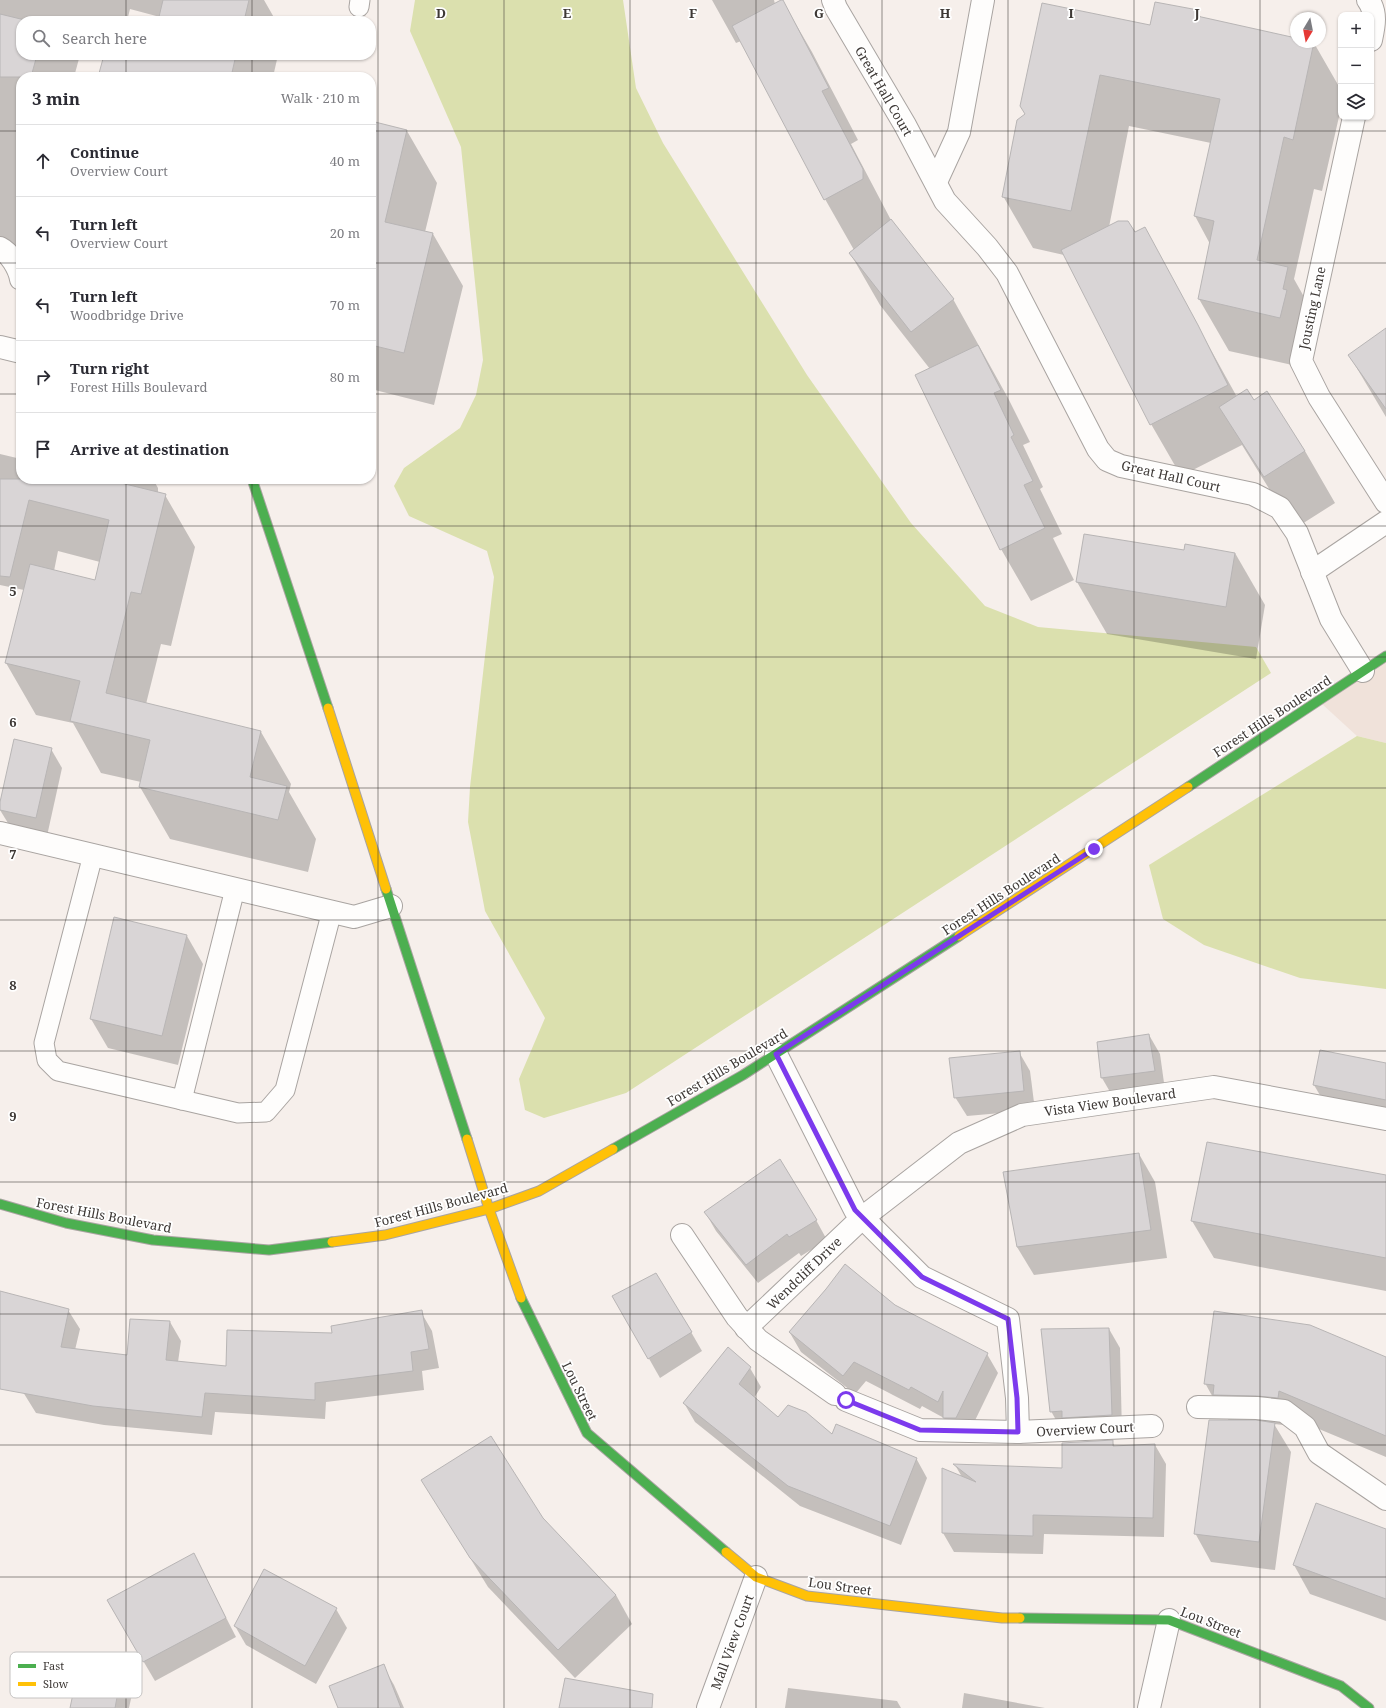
<!DOCTYPE html>
<html lang="en">
<head>
<meta charset="utf-8">
<style>
  body { margin:0; font-family:"Noto Serif",serif; background:#f7f7f7; color:#2b2b33 }
  .controls { position:absolute; right:12px; top:12px; display:grid; overflow:hidden; border-radius:8px; box-shadow:0 1px 3px #0004 }
  .controls button { width:36px; height:36px; display:grid; place-items:center; padding:0; border:0; border-bottom:1px solid #e1e1e2; background:#fff; color:#2b2b33; font:20px sans-serif }
  .compass { position:absolute; left:1290px; top:12px; width:36px; height:36px; border-radius:50%; background:#fff; box-shadow:0 1px 3px #0004; rotate:190deg }
  .stop { position:absolute; width:12px; height:12px; margin:-9px; border:3px solid #7c3aed; border-radius:50%; background:#fff }
  .stop.end { background:#7c3aed; border-color:#fff; box-shadow:0 1px 4px #0008 }
  .list { margin:0; padding:0; list-style:none }
  h2 { display:flex; justify-content:space-between; align-items:center; height:52px; margin:0; padding:0 16px; font-size:17px }
  h2 small { font-size:13px; font-weight:400; color:#7c7c81 }
  .list li { display:grid; grid-template-columns:26px 1fr auto; gap:12px; align-items:center; box-sizing:border-box; height:72px; padding:0 16px; border-top:1px solid #e1e1e2 }
  .list b { display:block; font-size:15px; white-space:nowrap }
  .list p { margin:0; font-size:13px; white-space:nowrap; color:#7c7c81 }
  .list em { font-size:13px; font-style:normal; color:#7c7c81 }
  .icon { flex:none; width:22px; height:22px; fill:none; stroke:currentColor; stroke-width:2; stroke-linecap:round; stroke-linejoin:round }
  .map { position:relative; flex:none; width:1386px; height:1708px; overflow:hidden }
  .search { position:absolute; background:#fff; box-shadow:0 1px 3px #0004; left:16px; top:16px; width:360px; height:44px; display:flex; align-items:center; gap:10px; box-sizing:border-box; padding:0 14px; border-radius:16px; color:#7c7c81; font-size:15px }
  .panel { position:absolute; background:#fff; box-shadow:0 1px 3px #0004; left:16px; top:72px; width:360px; height:412px; border-radius:16px }
  .map>svg:first-child { display:block }
  .built { fill:#f0e2da }
  .green { fill:#dbe0ae }
  .shadow { fill:#0003; fill-rule:evenodd }
  .building { fill:#d9d5d6; stroke:#b8b5b5 }
  .lines { fill:none; stroke-linecap:round; stroke-linejoin:round }
  .lane-casing { stroke:#a9a4a1; stroke-width:21 }
  .street-casing { stroke:#a9a4a1; stroke-width:24 }
  .fast-casing { stroke:#a9a4a1; stroke-width:11 }
  .slow-casing { stroke:#a9a4a1; stroke-width:11 }
  .lane { stroke:#fefdfc; stroke-width:19 }
  .street { stroke:#fefdfc; stroke-width:22 }
  .fast { stroke:#4caf50; stroke-width:9 }
  .slow { stroke:#ffc107; stroke-width:9 }
  .route { stroke:#7c3aed; stroke-width:5 }
  .grid { fill:none; stroke:#3d3835; stroke-width:1; stroke-opacity:0.55 }
  .labels { text-anchor:middle; dominant-baseline:central; stroke-width:3.5; stroke-linejoin:round; paint-order:stroke }
  .street-label { font-size:13px; fill:#3d3835; stroke:#fff }
  .key { fill:#fff; stroke:#c5c3c2; stroke-width:1 }
  .key-label { font-size:11px; fill:#3d3835 }
  .grid-label { font-size:13px; text-anchor:middle; font-weight:bold; fill:#3d3835; stroke:#fff; stroke-width:3.5; stroke-linejoin:round; paint-order:stroke }
</style>
</head>
<body>
<div class="map">
<svg width="1386" height="1708" viewBox="0 0 1386 1708">
  <rect width="100%" height="100%" fill="#f6efeb"/>
  <path class="built" d="M 1386,660 L 1386,743 L 1357,736 L 1321,703 Z"/>
  <g class="green">
    <path d="M 415,0 L 623,0 L 636,88 L 663,143 L 807,375 L 911,523 L 985,606 L 1038,627 L 1256,647 L 1271,673 L 626,1093 L 544,1118 L 525,1110 L 519,1079 L 545,1018 L 485,911 L 468,822 L 470,787 L 494,577 L 487,551 L 409,516 L 394,486 L 404,468 L 460,428 L 476,395 L 483,360 L 461,147 L 410,31 Z"/>
    <path d="M 1357,736 L 1386,743 L 1386,989 L 1300,978 L 1204,945 L 1163,919 L 1149,865 Z"/>
  </g>
  <g class="shadow">
    <path d="M 0,0 L 264,0 L 276,21 L 159,21 L 160,17 L 130,9 L 127,21 L 21,21 L 21,55 L 80,55 L 74,77 L 21,77 L 21,267 L 0,262 Z"/>
    <path d="M 712,0 L 774,0 L 775,4 L 782,0 L 812,52 L 858,140 L 851,144 L 892,222 L 953,299 L 1008,398 L 1030,442 L 1023,445 L 1043,487 L 1040,489 L 1062,534 L 1053,538 L 1074,580 L 1031,601 L 1001,549 L 930,369 L 880,305 L 850,253 L 854,250 L 825,199 L 741,41 L 736,43 Z"/>
    <path d="M 1197,11 L 1201,17 L 1296,39 L 1296,42 L 1314,43 L 1341,90 L 1341,108 L 1322,191 L 1314,189 L 1294,279 L 1317,320 L 1310,369 L 1229,351 L 1199,299 L 1210,244 L 1195,216 L 1211,143 L 1129,126 L 1109,227 L 1134,234 L 1144,229 L 1237,397 L 1253,401 L 1267,393 L 1305,451 L 1335,503 L 1294,529 L 1242,445 L 1181,476 L 1151,424 L 1064,255 L 1033,248 L 1003,196 L 1018,121 L 1150,26 Z"/>
    <path d="M 105,55 L 278,55 L 273,77 L 99,77 Z"/>
    <path d="M 371,122 L 407,131 L 437,183 L 425,232 L 433,234 L 463,286 L 434,405 L 371,389 Z"/>
    <path d="M 1386,329 L 1386,417 L 1349,355 Z"/>
    <path d="M 0,454 L 21,459 L 21,479 L 153,479 L 158,488 L 158,493 L 165,495 L 195,547 L 171,646 L 161,644 L 146,704 L 261,732 L 291,784 L 289,792 L 316,839 L 308,872 L 170,839 L 140,787 L 141,782 L 101,773 L 73,723 L 36,715 L 6,663 L 24,590 L 0,585 ZM 58,551 L 100,562 L 96,581 L 54,571 Z"/>
    <path d="M 1185,551 L 1235,553 L 1265,605 L 1256,659 L 1107,634 L 1077,582 Z"/>
    <path d="M 51,749 L 62,768 L 47,836 L 11,828 L 0,810 L 0,807 Z"/>
    <path d="M 187,936 L 203,964 L 178,1065 L 108,1048 L 91,1019 Z"/>
    <path d="M 1149,1035 L 1160,1054 L 1165,1090 L 1113,1097 L 1102,1078 L 1098,1043 Z"/>
    <path d="M 1321,1051 L 1386,1064 L 1386,1125 L 1331,1114 L 1314,1085 Z"/>
    <path d="M 1019,1052 L 1030,1071 L 1035,1110 L 967,1116 L 955,1097 Z"/>
    <path d="M 1139,1154 L 1155,1182 L 1167,1258 L 1034,1275 L 1017,1247 Z"/>
    <path d="M 1386,1176 L 1386,1291 L 1214,1258 L 1192,1221 Z"/>
    <path d="M 705,1212 L 816,1220 L 827,1240 L 801,1256 L 799,1253 L 758,1283 L 716,1231 Z"/>
    <path d="M 0,1293 L 68,1310 L 80,1329 L 75,1350 L 128,1356 L 170,1322 L 181,1341 L 178,1362 L 226,1367 L 333,1335 L 421,1312 L 432,1331 L 439,1368 L 422,1371 L 424,1390 L 326,1402 L 325,1419 L 215,1412 L 212,1435 L 104,1425 L 36,1413 L 0,1355 Z"/>
    <path d="M 614,1297 L 691,1332 L 702,1351 L 660,1378 Z"/>
    <path d="M 894,1306 L 987,1354 L 998,1373 L 967,1437 L 955,1437 L 944,1418 L 922,1406 L 920,1409 L 866,1381 L 855,1394 L 801,1352 L 790,1333 Z"/>
    <path d="M 1109,1329 L 1120,1348 L 1122,1434 L 1062,1431 L 1051,1411 Z"/>
    <path d="M 1386,1358 L 1386,1457 L 1295,1419 L 1294,1426 L 1274,1424 L 1291,1452 L 1275,1570 L 1211,1562 L 1195,1533 L 1229,1421 L 1224,1412 L 1221,1412 L 1205,1383 Z"/>
    <path d="M 750,1368 L 761,1387 L 754,1398 L 778,1418 L 916,1458 L 927,1478 L 901,1545 L 800,1506 L 695,1422 L 684,1403 Z"/>
    <path d="M 1112,1441 L 1115,1447 L 1155,1445 L 1166,1464 L 1164,1537 L 1044,1534 L 1043,1554 L 954,1552 L 943,1533 L 962,1477 L 955,1465 L 1063,1469 Z"/>
    <path d="M 422,1480 L 542,1518 L 616,1595 L 632,1624 L 575,1678 L 488,1587 Z"/>
    <path d="M 1386,1530 L 1386,1621 L 1310,1594 L 1294,1565 Z"/>
    <path d="M 194,1555 L 236,1637 L 155,1681 L 108,1601 Z"/>
    <path d="M 336,1609 L 347,1628 L 316,1684 L 246,1645 L 235,1626 Z"/>
    <path d="M 123,1665 L 134,1685 L 129,1708 L 71,1708 Z"/>
    <path d="M 383,1666 L 394,1685 L 404,1708 L 339,1708 Z"/>
    <path d="M 788,1688 L 897,1701 L 901,1708 L 785,1708 Z"/>
    <path d="M 964,1693 L 1045,1708 L 962,1708 Z"/>
  </g>
  <g class="building">
    <path d="M 163,0 L 249,0 L 244,21 L 158,21 Z"/>
    <path d="M 781,0 L 783,0 L 829,88 L 822,91 L 863,169 L 863,179 L 824,200 L 732,26 Z"/>
    <path d="M 1155,2 L 1198,10 L 1197,16 L 1296,38 L 1296,42 L 1314,42 L 1293,140 L 1284,137 L 1257,260 L 1288,267 L 1283,289 L 1287,290 L 1280,318 L 1198,299 L 1214,221 L 1194,216 L 1220,99 L 1100,75 L 1071,211 L 1002,197 L 1017,120 L 1025,114 L 1020,106 L 1042,3 L 1150,25 Z"/>
    <path d="M 0,14 L 29,21 L 21,21 L 21,55 L 37,55 L 31,77 L 0,77 Z"/>
    <path d="M 104,55 L 236,55 L 231,77 L 98,77 Z"/>
    <path d="M 371,121 L 407,130 L 385,222 L 433,233 L 404,353 L 371,345 Z"/>
    <path d="M 891,219 L 954,299 L 911,332 L 849,253 Z"/>
    <path d="M 1118,221 L 1128,221 L 1135,232 L 1145,227 L 1198,325 L 1228,385 L 1150,425 L 1061,250 Z"/>
    <path d="M 1386,328 L 1386,409 L 1348,355 Z"/>
    <path d="M 978,345 L 1001,390 L 994,393 L 1014,435 L 1011,437 L 1033,481 L 1024,485 L 1045,528 L 1000,550 L 915,375 Z"/>
    <path d="M 1247,389 L 1254,400 L 1267,391 L 1305,451 L 1264,477 L 1219,407 Z"/>
    <path d="M 0,479 L 118,479 L 117,482 L 166,494 L 141,594 L 131,592 L 106,693 L 261,731 L 250,777 L 287,786 L 278,820 L 139,787 L 150,740 L 70,721 L 80,681 L 5,663 L 30,564 L 95,580 L 109,520 L 29,500 L 10,577 L 0,576 Z"/>
    <path d="M 1084,534 L 1184,550 L 1185,544 L 1235,553 L 1226,607 L 1076,582 Z"/>
    <path d="M 14,739 L 52,748 L 36,818 L 0,810 L 0,802 Z"/>
    <path d="M 114,917 L 187,935 L 162,1036 L 90,1019 Z"/>
    <path d="M 1149,1034 L 1155,1071 L 1101,1078 L 1097,1042 Z"/>
    <path d="M 1320,1050 L 1386,1063 L 1386,1100 L 1313,1085 Z"/>
    <path d="M 1020,1051 L 1024,1091 L 954,1098 L 949,1058 Z"/>
    <path d="M 1207,1142 L 1386,1175 L 1386,1258 L 1191,1221 Z"/>
    <path d="M 1139,1153 L 1151,1230 L 1017,1247 L 1003,1172 Z"/>
    <path d="M 780,1159 L 817,1220 L 789,1237 L 787,1234 L 746,1265 L 704,1212 Z"/>
    <path d="M 845,1264 L 895,1305 L 988,1353 L 956,1418 L 943,1418 L 943,1391 L 938,1402 L 911,1387 L 909,1390 L 854,1362 L 843,1376 L 789,1332 L 826,1289 Z"/>
    <path d="M 656,1273 L 692,1332 L 648,1359 L 612,1296 Z"/>
    <path d="M 0,1291 L 69,1309 L 61,1347 L 127,1355 L 130,1319 L 170,1321 L 166,1360 L 226,1366 L 227,1330 L 332,1333 L 331,1326 L 422,1310 L 429,1349 L 411,1352 L 413,1371 L 315,1383 L 315,1400 L 205,1393 L 202,1417 L 93,1406 L 0,1389 Z"/>
    <path d="M 1214,1311 L 1310,1325 L 1386,1357 L 1386,1436 L 1279,1391 L 1278,1398 L 1257,1396 L 1213,1395 L 1214,1385 L 1204,1384 Z"/>
    <path d="M 1109,1328 L 1112,1415 L 1062,1418 L 1062,1411 L 1050,1412 L 1041,1329 Z"/>
    <path d="M 728,1347 L 751,1367 L 739,1384 L 778,1417 L 788,1405 L 806,1412 L 832,1434 L 836,1424 L 917,1458 L 890,1526 L 788,1486 L 683,1403 Z"/>
    <path d="M 1209,1420 L 1256,1420 L 1275,1423 L 1259,1542 L 1194,1534 Z"/>
    <path d="M 491,1436 L 543,1518 L 616,1595 L 558,1650 L 470,1558 L 421,1480 Z"/>
    <path d="M 1113,1440 L 1113,1446 L 1155,1444 L 1153,1518 L 1033,1515 L 1033,1536 L 942,1533 L 942,1468 L 976,1482 L 953,1464 L 1062,1468 L 1062,1443 Z"/>
    <path d="M 1316,1503 L 1386,1529 L 1386,1599 L 1293,1565 Z"/>
    <path d="M 194,1553 L 226,1618 L 143,1662 L 107,1600 Z"/>
    <path d="M 264,1569 L 337,1608 L 305,1666 L 234,1626 Z"/>
    <path d="M 81,1656 L 123,1665 L 115,1708 L 70,1708 Z"/>
    <path d="M 384,1664 L 401,1708 L 338,1708 L 329,1686 Z"/>
    <path d="M 565,1678 L 653,1694 L 652,1708 L 559,1708 Z"/>
  </g>
  <g class="lines">
    <g class="lane-casing">
      <g id="lane">
        <path d="M 359,7 L 360,0"/>
        <path d="M 93,855 L 44,1043 L 47,1060 L 58,1071 L 238,1113 L 266,1112 L 285,1090 L 332,911"/>
        <path d="M 182,1100 L 235,889"/>
      </g>
    </g>
    <g class="street-casing">
      <g id="street">
        <path d="M 833,0 L 836,8 L 905,125 L 945,201 L 987,247 L 1007,273 L 1098,449 L 1107,460 L 1121,466 L 1253,494 L 1280,508 L 1297,533 L 1331,619 L 1363,671"/>
        <path d="M 1368,0 C 1377,12 1374,26 1371,40"/>
        <path d="M 1354,117 L 1301,361 L 1319,397 L 1386,502"/>
        <path d="M 936,182 L 959,132 L 983,0"/>
        <path d="M 0,248 C 10,253 19,268 21,279"/>
        <path d="M 0,347 L 21,352"/>
        <path d="M 1312,572 L 1386,522"/>
        <path d="M 0,833 L 354,917 L 391,906"/>
        <path d="M 776,1054 L 855,1210 L 922,1277 L 1008,1319 L 1017,1398 L 1018,1432"/>
        <path d="M 682,1235 L 737,1317 L 758,1340 L 835,1394"/>
        <path d="M 746,1328 L 862,1218 L 959,1143 L 1022,1115 L 1214,1087 L 1386,1119"/>
        <path d="M 846,1400 L 920,1430 L 1018,1432 L 1152,1426"/>
        <path d="M 1198,1407 L 1257,1408 L 1284,1411 L 1305,1427 L 1319,1453 L 1386,1499"/>
        <path d="M 708,1708 L 756,1577"/>
        <path d="M 1149,1708 L 1169,1620"/>
      </g>
    </g>
    <g class="fast-casing">
      <g id="fast">
        <path d="M 252,479 L 328,708"/>
        <path d="M 1188,787 L 1386,656"/>
        <path d="M 386,889 L 467,1139"/>
        <path d="M 613,1149 L 743,1075 L 959,936"/>
        <path d="M 0,1204 L 66,1223 L 153,1240 L 269,1250 L 332,1242"/>
        <path d="M 521,1298 L 587,1433 L 726,1552"/>
        <path d="M 1020,1618 L 1169,1620 L 1341,1686 L 1369,1708"/>
      </g>
    </g>
    <g class="slow-casing">
      <g id="slow">
        <path d="M 328,708 L 386,889"/>
        <path d="M 959,936 L 1188,787"/>
        <path d="M 467,1139 L 489,1209 L 521,1298"/>
        <path d="M 332,1242 L 385,1235 L 489,1209 L 539,1191 L 613,1149"/>
        <path d="M 726,1552 L 756,1577 L 807,1596 L 1002,1618 L 1020,1618"/>
      </g>
    </g>
    <use href="#lane" class="lane"/>
    <use href="#street" class="street"/>
    <use href="#fast" class="fast"/>
    <use href="#slow" class="slow"/>
  </g>
  <g class="lines">
    <path class="route" d="M 846,1400 L 920,1430 L 1018,1432 L 1017,1398 L 1008,1319 L 922,1277 L 855,1210 L 776,1054 L 1094,849"/>
  </g>
  <path class="grid" d="M 126,0 L 126,21M 252,0 L 252,21M 378,0 L 378,1708M 504,0 L 504,1708M 630,0 L 630,1708M 756,0 L 756,1708M 882,0 L 882,1708M 1008,0 L 1008,1708M 1134,0 L 1134,1708M 1260,0 L 1260,1708M 126,55 L 126,77M 252,55 L 252,77M 0,131 L 21,131M 371,131 L 1386,131M 0,263 L 21,263M 371,263 L 1386,263M 0,394 L 21,394M 371,394 L 1386,394M 126,479 L 126,1708M 252,479 L 252,1708M 0,526 L 1386,526M 0,657 L 1386,657M 0,788 L 1386,788M 0,920 L 1386,920M 0,1051 L 1386,1051M 0,1182 L 1386,1182M 0,1314 L 1386,1314M 0,1445 L 1386,1445M 0,1577 L 1386,1577"/>
  <g class="labels">
    <g class="street-label">
      <text transform="translate(884 91) rotate(60)">Great Hall Court</text>
      <text transform="translate(1312 308) rotate(-78)">Jousting Lane</text>
      <text transform="translate(1171 476) rotate(13)">Great Hall Court</text>
      <text transform="translate(1272 716) rotate(-33)">Forest Hills Boulevard</text>
      <text transform="translate(1001 894) rotate(-33)">Forest Hills Boulevard</text>
      <text transform="translate(727 1067) rotate(-31)">Forest Hills Boulevard</text>
      <text transform="translate(1110 1102) rotate(-8)">Vista View Boulevard</text>
      <text transform="translate(441 1205) rotate(-15)">Forest Hills Boulevard</text>
      <text transform="translate(104 1215) rotate(11)">Forest Hills Boulevard</text>
      <text transform="translate(804 1273) rotate(-44)">Wendcliff Drive</text>
      <text transform="translate(580 1391) rotate(64)">Lou Street</text>
      <text transform="translate(1085 1429) rotate(-3)">Overview Court</text>
      <text transform="translate(840 1586) rotate(8)">Lou Street</text>
      <text transform="translate(1211 1622) rotate(21)">Lou Street</text>
      <text transform="translate(732 1642) rotate(-70)">Mall View Court</text>
    </g>
  </g>
  <rect x="10" y="1652" width="132" height="46" rx="6" class="key"/>
  <rect x="18" y="1664" width="18" height="4" fill="#4caf50"/>
  <rect x="18" y="1682" width="18" height="4" fill="#ffc107"/>
  <g class="key-label">
    <text x="43" y="1670">Fast</text>
    <text x="43" y="1688">Slow</text>
  </g>
  <g class="grid-label">
    <text x="441" y="18">D</text>
    <text x="567" y="18">E</text>
    <text x="693" y="18">F</text>
    <text x="819" y="18">G</text>
    <text x="945" y="18">H</text>
    <text x="1071" y="18">I</text>
    <text x="1197" y="18">J</text>
    <text x="13" y="596">5</text>
    <text x="13" y="727">6</text>
    <text x="13" y="859">7</text>
    <text x="13" y="990">8</text>
    <text x="13" y="1121">9</text>
  </g>
</svg>
<div class="controls">
<button>+</button>
<button>−</button>
<button><svg class="icon" aria-label="layers" viewBox="0 0 24 24"><path d="M12 4l9 5-9 5-9-5zM3 14l9 5 9-5"/></svg></button>
</div>
<svg class="compass" viewBox="-18 -18 36 36"><path d="M0-13l5 13h-10z" fill="#e53935"/><path d="M0 13l5-13h-10z" fill="#7c7c81"/></svg>
<div class="stop" style="left:846px;top:1400px"></div>
<div class="stop end" style="left:1094px;top:849px"></div>
<div class="search"><svg class="icon" aria-label="search" viewBox="0 0 24 24"><circle cx="10" cy="10" r="6"/><path d="M15 15l6 6"/></svg>Search here</div>
<section class="panel">
<h2>3 min<small>Walk · 210 m</small></h2>
<ul class="list">
<li><svg class="icon" aria-label="ahead" viewBox="0 0 24 24"><path d="M12 20V5M6 11l6-6 6 6"/></svg><div><b>Continue</b><p>Overview Court</p></div><em>40 m</em></li>
<li><svg class="icon" aria-label="left" viewBox="0 0 24 24"><path d="M17 20v-9H6M10 6l-5 5 5 5"/></svg><div><b>Turn left</b><p>Overview Court</p></div><em>20 m</em></li>
<li><svg class="icon" aria-label="left" viewBox="0 0 24 24"><path d="M17 20v-9H6M10 6l-5 5 5 5"/></svg><div><b>Turn left</b><p>Woodbridge Drive</p></div><em>70 m</em></li>
<li><svg class="icon" aria-label="right" viewBox="0 0 24 24"><path d="M7 20v-9h11M14 6l5 5-5 5"/></svg><div><b>Turn right</b><p>Forest Hills Boulevard</p></div><em>80 m</em></li>
<li><svg class="icon" aria-label="arrive" viewBox="0 0 24 24"><path d="M6 21V4h12l-3 4 3 4H6"/></svg><div><b>Arrive at destination</b></div></li>
</ul>
</section>
</div>
</body>
</html>
